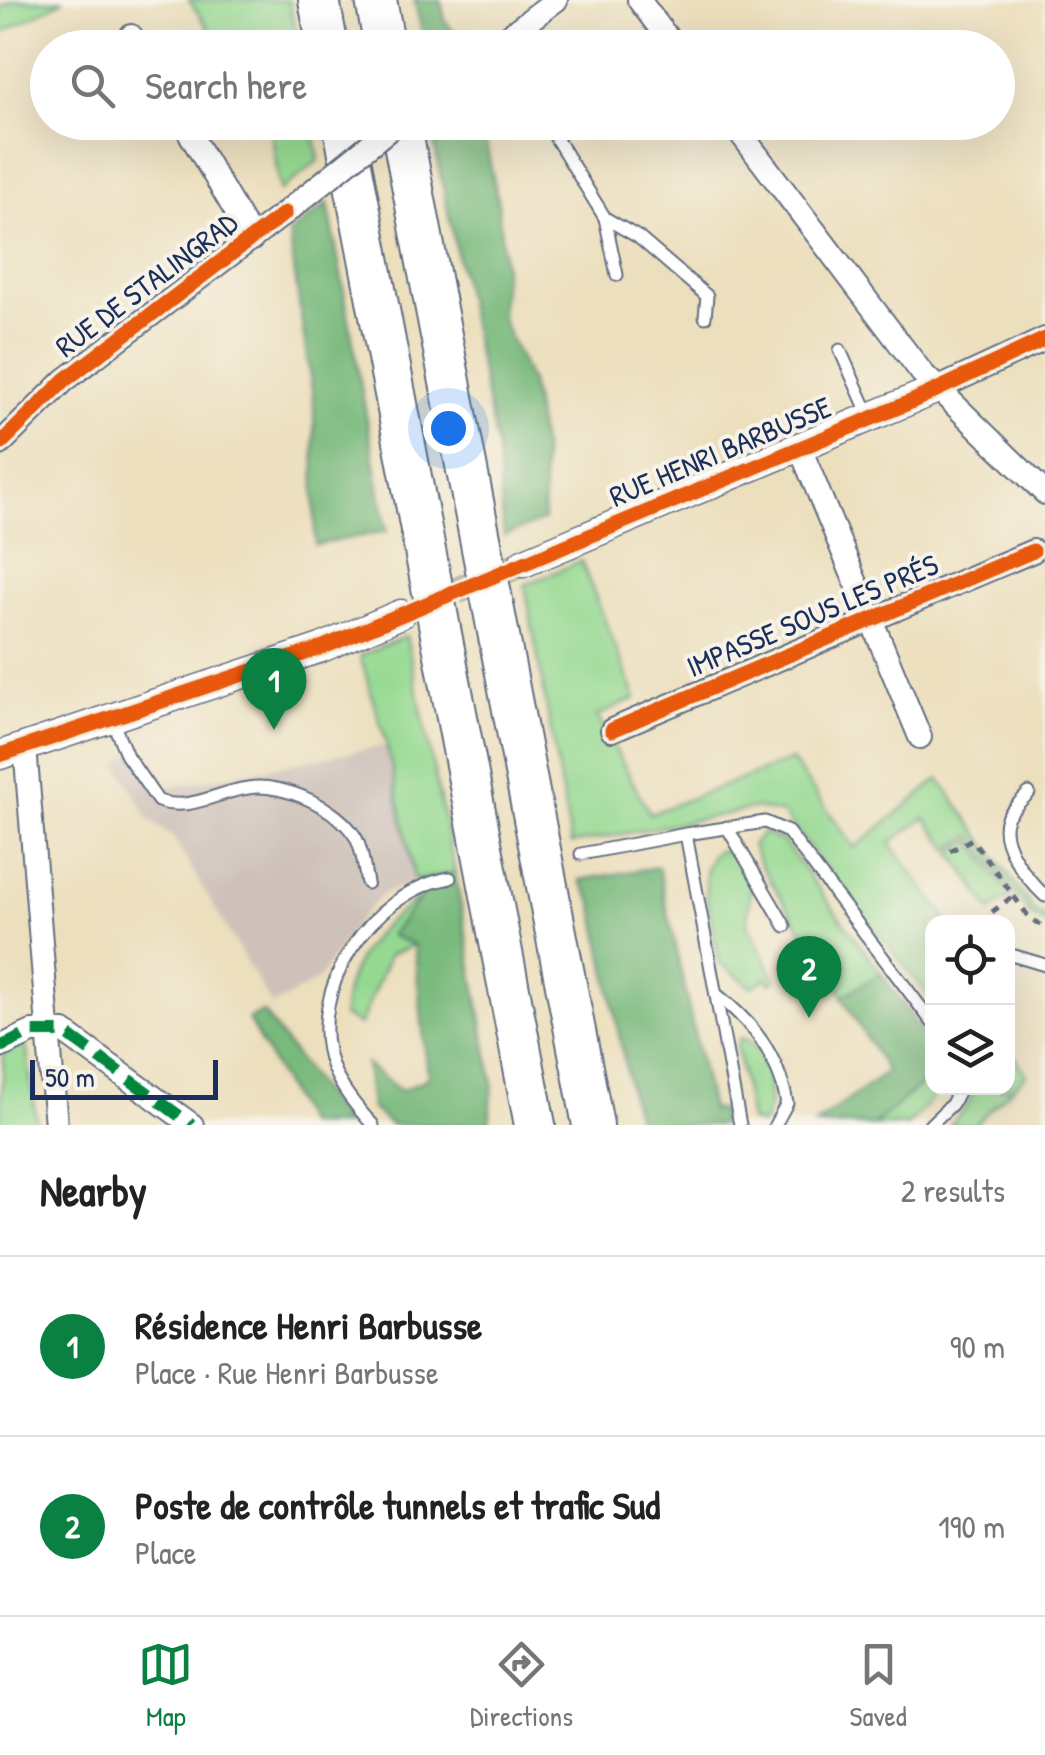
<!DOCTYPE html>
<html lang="en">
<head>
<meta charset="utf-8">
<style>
  body { margin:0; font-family:"Patrick Hand",sans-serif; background:#f2f2f2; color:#222 }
  .controls { position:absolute; right:30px; bottom:30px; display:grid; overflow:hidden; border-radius:20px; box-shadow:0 10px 40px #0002 }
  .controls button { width:90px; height:90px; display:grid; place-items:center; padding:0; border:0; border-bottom:2px solid #e0e0e0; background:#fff; color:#222; font:50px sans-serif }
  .scale { position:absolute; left:30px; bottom:25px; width:188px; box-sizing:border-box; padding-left:10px; border:5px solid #1b2f5e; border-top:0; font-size:28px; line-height:35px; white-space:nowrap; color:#1b2f5e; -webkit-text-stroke:8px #f7f3e8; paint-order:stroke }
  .you { position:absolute; left:448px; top:428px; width:35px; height:35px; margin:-25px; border:8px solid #fff; border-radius:50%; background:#1a73e8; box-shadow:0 0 0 15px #1a73e833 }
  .badge { display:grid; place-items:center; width:65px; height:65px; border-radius:50%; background:#0b8043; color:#fff; font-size:32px; font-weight:700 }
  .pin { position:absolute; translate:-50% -82px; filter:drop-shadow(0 2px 5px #0008) }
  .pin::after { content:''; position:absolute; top:52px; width:35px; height:30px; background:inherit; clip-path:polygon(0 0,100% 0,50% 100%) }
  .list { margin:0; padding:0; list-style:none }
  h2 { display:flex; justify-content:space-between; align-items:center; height:130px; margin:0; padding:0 40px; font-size:42px }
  h2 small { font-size:32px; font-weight:400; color:#767676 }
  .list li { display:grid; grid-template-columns:65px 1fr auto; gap:30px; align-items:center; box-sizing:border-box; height:180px; padding:0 40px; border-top:2px solid #e0e0e0 }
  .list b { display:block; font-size:38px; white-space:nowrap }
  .list p { margin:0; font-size:32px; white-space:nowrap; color:#767676 }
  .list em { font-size:32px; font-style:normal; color:#767676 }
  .icon { flex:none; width:55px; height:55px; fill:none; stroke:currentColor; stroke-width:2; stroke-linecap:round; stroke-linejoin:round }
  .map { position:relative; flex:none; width:1045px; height:1125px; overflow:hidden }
  .search { position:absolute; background:#fff; box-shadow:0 10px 40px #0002; left:30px; right:30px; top:30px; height:110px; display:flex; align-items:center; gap:25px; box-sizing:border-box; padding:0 35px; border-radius:55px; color:#767676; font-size:38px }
  .sheet { height:490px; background:#fff }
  nav { display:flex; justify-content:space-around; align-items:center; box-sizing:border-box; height:140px; border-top:2px solid #e0e0e0; background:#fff; font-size:28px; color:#767676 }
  nav a { display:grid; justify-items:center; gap:5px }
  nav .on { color:#0b8043 }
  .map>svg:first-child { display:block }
  .industrial { fill:#cec1b9 }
  .green { fill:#95d991; stroke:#588478; stroke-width:2.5 }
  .forest { fill:#78b97b; stroke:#4a746c; stroke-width:2.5 }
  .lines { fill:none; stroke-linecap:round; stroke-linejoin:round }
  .tertiary-tunnel { stroke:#c2bcaa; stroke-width:28; stroke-dasharray:28 14; stroke-linecap:butt }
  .service-casing { stroke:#646d7f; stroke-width:15 }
  .minor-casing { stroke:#646d7f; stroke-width:26 }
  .tertiary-casing { stroke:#646d7f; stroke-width:31 }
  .motorway-casing { stroke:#646d7f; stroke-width:44 }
  .path { stroke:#646d7f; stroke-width:5; stroke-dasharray:8 8; stroke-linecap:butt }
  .service { stroke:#fff; stroke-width:11 }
  .minor { stroke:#fff; stroke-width:22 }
  .tertiary { stroke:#fff; stroke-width:28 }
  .motorway { stroke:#fff; stroke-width:40 }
  .minor-bridge-casing { stroke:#646d7f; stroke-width:26; stroke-linecap:butt }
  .minor-bridge { stroke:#fff; stroke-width:22 }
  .quiet { stroke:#00873e; stroke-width:12; stroke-dasharray:25 12; stroke-linecap:butt }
  .cycleway-casing { stroke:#f7f3e8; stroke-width:21 }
  .cycleway { stroke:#e8590c; stroke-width:15 }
  .labels { text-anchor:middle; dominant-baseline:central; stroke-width:8; stroke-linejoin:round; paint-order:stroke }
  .street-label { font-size:30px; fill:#1b2f5e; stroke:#f7f3e8 }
</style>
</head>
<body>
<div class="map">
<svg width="1045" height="1125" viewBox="0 0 1045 1125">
  <rect width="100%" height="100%" fill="#f7f3e8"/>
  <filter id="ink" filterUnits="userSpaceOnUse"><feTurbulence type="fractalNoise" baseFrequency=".01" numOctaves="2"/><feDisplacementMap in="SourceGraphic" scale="20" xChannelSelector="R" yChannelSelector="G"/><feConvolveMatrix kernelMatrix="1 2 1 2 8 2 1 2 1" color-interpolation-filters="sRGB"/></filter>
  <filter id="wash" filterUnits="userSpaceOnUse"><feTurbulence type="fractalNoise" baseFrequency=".0048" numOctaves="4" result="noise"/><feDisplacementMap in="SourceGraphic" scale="40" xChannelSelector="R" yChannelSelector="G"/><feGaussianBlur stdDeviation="2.25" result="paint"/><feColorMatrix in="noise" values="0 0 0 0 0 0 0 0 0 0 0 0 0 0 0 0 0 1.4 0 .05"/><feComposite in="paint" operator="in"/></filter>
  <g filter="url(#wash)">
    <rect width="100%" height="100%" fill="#ecdfbd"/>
    <path class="industrial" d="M 387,745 L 415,881 L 381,895 L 356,923 L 318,980 L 272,1006 L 173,837 L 150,821 L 117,763 L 137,750 L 160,789 Z"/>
    <g class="green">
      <path d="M 14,0 L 64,0 L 0,34 L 0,8 Z"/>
      <path d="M 189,0 L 289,0 L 298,47 L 221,47 Z"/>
      <path d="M 270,123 L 312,123 L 319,160 L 280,191 Z"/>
      <path d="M 581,561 L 636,698 L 597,716 L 650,814 L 791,760 L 855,848 L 939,779 L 1036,913 L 1045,917 L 1045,923 L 1032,917 L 972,836 L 949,849 L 925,818 L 890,843 L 949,922 L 932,922 L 932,1000 L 783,814 L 757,808 L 571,844 L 525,585 Z"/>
      <path d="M 406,636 L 455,873 L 415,881 L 387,745 L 360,656 Z"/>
      <path d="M 763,833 L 783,841 L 881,973 L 844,996 L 761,866 L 752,845 Z"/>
      <path d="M 971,841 L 1011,896 L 991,911 L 951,852 Z"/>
      <path d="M 721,850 L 734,856 L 751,883 L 747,923 L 776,980 L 770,983 L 767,978 L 752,987 L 720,963 L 706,895 L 706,869 L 712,855 Z"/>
      <path d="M 421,897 L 391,936 L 414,945 L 389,955 L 360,1025 L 343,1016 C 344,962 378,925 421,897 Z"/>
      <path d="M 740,1038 C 769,1042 776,1105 762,1125 L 750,1121 L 737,1047 Z"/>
      <path d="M 26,1045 L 37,1125 L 0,1125 L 4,1053 Z"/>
      <path d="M 1008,1047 L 1027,1074 L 974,1125 L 950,1125 L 968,1105 L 974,1088 L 1008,1088 Z"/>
      <path d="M 932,1063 L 932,1088 L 942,1088 L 908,1125 L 874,1125 L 925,1081 Z"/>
    </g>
    <g class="forest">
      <path d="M 414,0 L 441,0 L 445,21 L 465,46 L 426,47 Z"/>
      <path d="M 482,123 L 498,204 L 504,268 L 501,317 L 530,382 L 542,447 L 544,520 L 504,536 L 497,450 L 430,124 Z"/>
      <path d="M 328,203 L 387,531 L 315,545 L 314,404 L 289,234 Z"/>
      <path d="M 658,867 L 711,1110 L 721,1110 L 721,1125 L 639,1125 L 631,1096 L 593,902 L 580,880 Z"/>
      <path d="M 455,873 L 493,1083 L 489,1125 L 391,1125 L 371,1108 L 366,1064 L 401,1091 L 428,1078 L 414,945 L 390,935 L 421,897 L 415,881 Z"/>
      <path d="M 881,973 L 932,1047 L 925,1081 L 874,1125 L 814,1125 L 887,1072 L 842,997 Z"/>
      <path d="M 263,1012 L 346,1125 L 306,1125 L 248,1019 Z"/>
    </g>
  </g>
  <g filter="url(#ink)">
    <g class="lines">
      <path class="tertiary-tunnel" d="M 418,607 L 523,563"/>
      <g class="service-casing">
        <g id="service">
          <path d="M 546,122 L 605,218 L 617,275"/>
          <path d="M 605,218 L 638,237 L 707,296 L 705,317"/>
          <path d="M 840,350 L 869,415"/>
          <path d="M 111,718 L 127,756 L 158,801 C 190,812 217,792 248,788 C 283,782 339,808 356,838 C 363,851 364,869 367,883"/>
          <path d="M 1029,793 C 1022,800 1012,808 1007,818 C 997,843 1028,880 1045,896"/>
          <path d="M 727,827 L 785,926"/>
          <path d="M 686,834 L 765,822 L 788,832 L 932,1022"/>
          <path d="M 581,854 L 686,834 L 740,1125"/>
          <path d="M 1008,954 L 1045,965"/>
          <path d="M 716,994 C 754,1024 778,1055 787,1103 L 775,1125"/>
          <path d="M 373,1125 C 357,1108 342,1090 333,1068 C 303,990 373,891 450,878"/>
          <path d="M 930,1125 L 952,1104 L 960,1088"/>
        </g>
      </g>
      <g class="minor-casing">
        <g id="minor">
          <path d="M 639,0 L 675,48"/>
          <path d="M 131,36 L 138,48"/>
          <path d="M 493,48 L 556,0"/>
          <path d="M 183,122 L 252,239"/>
          <path d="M 732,122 L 922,373 L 1045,493"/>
          <path d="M 937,389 L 1045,339"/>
          <path d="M 0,444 L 65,380 L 285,213"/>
          <path d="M 800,448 L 920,737"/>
          <path d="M 612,730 L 1033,551"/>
          <path d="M 25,747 L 56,1125"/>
          <path d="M 0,1047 L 32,1032 L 64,1032 L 192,1125"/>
        </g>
      </g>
      <g class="tertiary-casing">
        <g id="tertiary">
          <path d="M 523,563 L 937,389"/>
          <path d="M 0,755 L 321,648 L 401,614"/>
        </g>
      </g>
      <g class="motorway-casing">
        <g id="motorway">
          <path d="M 319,0 L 328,48"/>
          <path d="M 376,0 L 385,48"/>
          <path d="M 343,122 L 535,1125"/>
          <path d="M 400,122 L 593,1125"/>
        </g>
      </g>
      <g class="path">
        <path d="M 950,851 L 972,839 L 1029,917 L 1045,928"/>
        <path d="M 992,912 L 1013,896"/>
      </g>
      <use href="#service" class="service"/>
      <use href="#minor" class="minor"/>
      <use href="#tertiary" class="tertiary"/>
      <use href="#motorway" class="motorway"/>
      <g class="minor-bridge-casing">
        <path id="minor-bridge" d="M 285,213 L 398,122"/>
      </g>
      <use href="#minor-bridge" class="minor-bridge"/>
      <path class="quiet" d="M 0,1047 L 32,1032 L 64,1032 L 192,1125"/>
      <g class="cycleway-casing">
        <g id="cycleway">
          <path d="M 0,444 L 65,380 L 285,213"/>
          <path d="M 612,730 L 1033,551"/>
          <path d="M 0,755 L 321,648 L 913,401 L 1045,339"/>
        </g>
      </g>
      <use href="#cycleway" class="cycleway"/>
    </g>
  </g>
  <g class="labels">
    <g class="street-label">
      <text transform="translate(146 284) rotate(-37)">RUE DE STALINGRAD</text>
      <text transform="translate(720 451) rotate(-23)">RUE HENRI BARBUSSE</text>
      <text transform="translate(812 615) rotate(-23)">IMPASSE SOUS LES PRÉS</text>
    </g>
  </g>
</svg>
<div class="controls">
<button><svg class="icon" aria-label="locate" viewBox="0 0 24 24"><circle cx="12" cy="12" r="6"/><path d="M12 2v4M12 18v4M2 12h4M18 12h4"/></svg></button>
<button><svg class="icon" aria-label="layers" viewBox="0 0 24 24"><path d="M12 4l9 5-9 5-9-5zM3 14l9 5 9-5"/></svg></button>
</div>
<div class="scale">50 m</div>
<div class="you"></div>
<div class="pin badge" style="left:274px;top:730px">1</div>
<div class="pin badge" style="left:809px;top:1018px">2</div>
<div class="search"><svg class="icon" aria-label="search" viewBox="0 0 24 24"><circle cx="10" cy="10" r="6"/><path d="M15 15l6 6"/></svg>Search here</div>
</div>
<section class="sheet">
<h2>Nearby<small>2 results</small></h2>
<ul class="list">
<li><span class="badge">1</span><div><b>Résidence Henri Barbusse</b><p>Place · Rue Henri Barbusse</p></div><em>90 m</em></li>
<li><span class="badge">2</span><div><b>Poste de contrôle tunnels et trafic Sud</b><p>Place</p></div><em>190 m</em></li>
</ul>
</section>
<nav>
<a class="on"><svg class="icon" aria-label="map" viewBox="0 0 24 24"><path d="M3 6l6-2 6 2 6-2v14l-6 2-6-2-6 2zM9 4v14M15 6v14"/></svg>Map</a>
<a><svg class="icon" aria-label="directions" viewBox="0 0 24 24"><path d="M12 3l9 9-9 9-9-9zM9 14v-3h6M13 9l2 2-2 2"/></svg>Directions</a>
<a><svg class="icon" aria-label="saved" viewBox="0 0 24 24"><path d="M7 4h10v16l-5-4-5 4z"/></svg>Saved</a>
</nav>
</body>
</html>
